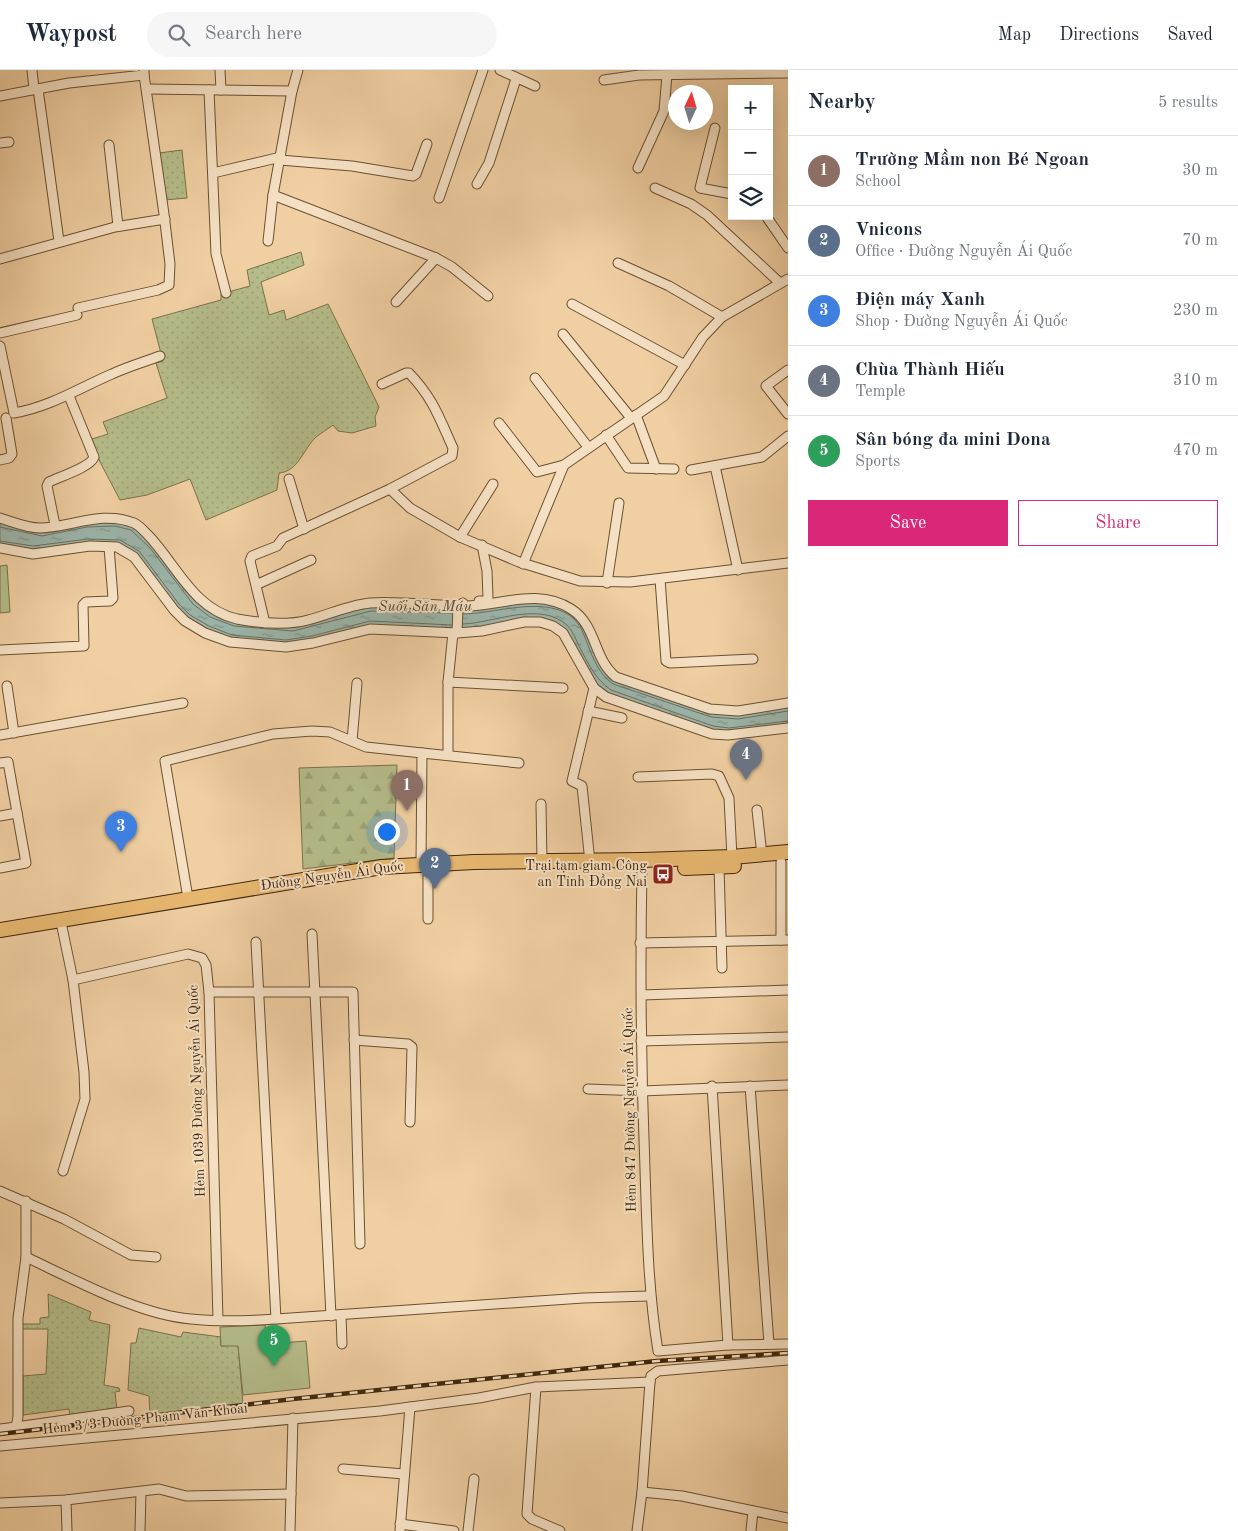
<!DOCTYPE html>
<html lang="en">
<head>
<meta charset="utf-8">
<style>
  body { margin:0; font-family:"Old Standard TT",serif; background:#f6f6f7; color:#1f2937 }
  .controls { position:absolute; right:15px; top:15px; display:grid; overflow:hidden; border-radius:0px; box-shadow:0 5px 20px #0002 }
  .controls button { width:45px; height:45px; display:grid; place-items:center; padding:0; border:0; border-bottom:1px solid #e0e1e3; background:#fff; color:#1f2937; font:25px sans-serif }
  .compass { position:absolute; left:668px; top:15px; width:45px; height:45px; border-radius:50%; background:#fff; box-shadow:0 5px 20px #0002; rotate:4deg }
  .you { position:absolute; left:386px; top:761px; width:18px; height:18px; margin:-12px; border:4px solid #fff; border-radius:50%; background:#1a73e8; box-shadow:0 0 0 8px #1a73e833 }
  .badge { display:grid; place-items:center; width:32px; height:32px; border-radius:50%; background:#db2777; color:#fff; font-size:16px; font-weight:700 }
  .pin { position:absolute; translate:-50% -41px; filter:drop-shadow(0 1px 2px #0008) }
  .pin::after { content:''; position:absolute; top:26px; width:18px; height:15px; background:inherit; clip-path:polygon(0 0,100% 0,50% 100%) }
  .list { margin:0; padding:0; list-style:none }
  h2 { display:flex; justify-content:space-between; align-items:center; height:65px; margin:0; padding:0 20px; font-size:21px }
  h2 small { font-size:16px; font-weight:400; color:#747a83 }
  .list li { display:grid; grid-template-columns:32px 1fr auto; gap:15px; align-items:center; box-sizing:border-box; height:70px; padding:0 20px; border-top:1px solid #e0e1e3 }
  .list b { display:block; font-size:19px; white-space:nowrap }
  .list p { margin:0; font-size:16px; white-space:nowrap; color:#747a83 }
  .list em { font-size:16px; font-style:normal; color:#747a83 }
  .actions { display:flex; gap:10px; padding:15px 20px }
  .actions a { flex:1; padding:11px 0; border:1px solid #db2777; border-radius:0px; text-align:center; font-size:18px; color:#db2777 }
  .actions .main { background:#db2777; color:#fff }
  .icon { flex:none; width:28px; height:28px; fill:none; stroke:currentColor; stroke-width:2; stroke-linecap:round; stroke-linejoin:round }
  .map { position:relative; flex:none; width:788px; height:1461px; overflow:hidden }
  header { display:flex; align-items:center; gap:30px; box-sizing:border-box; height:70px; padding:0 25px; background:#fff; border-bottom:1px solid #e0e1e3 }
  header strong { font-size:24px }
  nav { display:flex; gap:28px; margin-inline-start:auto; font-size:18px }
  .search { width:350px; height:45px; background:#f6f6f7; display:flex; align-items:center; gap:12px; box-sizing:border-box; padding:0 18px; border-radius:28px; color:#747a83; font-size:19px }
  main { display:flex }
  aside { flex:1; background:#fff }
  .map>svg:first-child { display:block }
  .grass { fill:url(#grass-dots); stroke:#7a714a }
  .forest { fill:url(#forest-firs); stroke:#7a714a }
  .garden { fill:#b4bc89; stroke:#7a714a }
  .water { fill:url(#water-ripples); stroke:#767c6b }
  .lines { fill:none; stroke-linecap:round; stroke-linejoin:round }
  .shore { stroke:#6d6e5b; stroke-width:1 }
  .street-casing { stroke:#6b5032; stroke-width:11 }
  .primary-casing { stroke:#3f260c; stroke-width:16 }
  .street { stroke:#f5e0c3; stroke-width:9 }
  .primary { stroke:#e8b871; stroke-width:14 }
  .rail-casing { stroke:#3f260c; stroke-width:4.5 }
  .rail { stroke:#f5e0c3; stroke-width:2.5; stroke-dasharray:8; stroke-linecap:butt }
  .labels { text-anchor:middle; dominant-baseline:central; stroke-width:4; stroke-linejoin:round; paint-order:stroke }
  .poi-label { font-size:14px; fill:#3f260c; stroke:#f5e0c3; text-anchor:end }
  .street-label { font-size:14px; fill:#3f260c; stroke:#f5e0c3 }
  .water-label { font-size:15px; font-style:italic; fill:#564a34; stroke:#f5e0c3 }
</style>
</head>
<body>
<header>
<strong>Waypost</strong>
<div class="search"><svg class="icon" aria-label="search" viewBox="0 0 24 24"><circle cx="10" cy="10" r="6"/><path d="M15 15l6 6"/></svg>Search here</div>
<nav><a>Map</a><a>Directions</a><a>Saved</a></nav>
</header>
<main>
<div class="map">
<svg width="788" height="1461" viewBox="0 0 788 1461">
  <defs>
    <pattern id="grass-dots" width="8" height="8" patternUnits="userSpaceOnUse" patternTransform="scale(1.25)"><rect width="8" height="8" fill="#b4bc89"/><path d="M2 2h.1M6 6h.1" fill="none" stroke="#9ca175" stroke-width="1.8" stroke-linecap="round"/></pattern>
    <pattern id="forest-firs" width="22" height="20" patternUnits="userSpaceOnUse" patternTransform="scale(1.25)"><rect width="22" height="20" fill="#b4bc89"/><path d="M5 1l3.5 6h-7zM16 11l3.5 6h-7z" fill="#9ca175"/></pattern>
    <pattern id="water-ripples" width="26" height="14" patternUnits="userSpaceOnUse" patternTransform="scale(1.25)"><rect width="26" height="14" fill="#9bb5aa"/><path d="M2 4q2-2 4 0t4 0M15 11q2-2 4 0t4 0" fill="none" stroke="#809389"/></pattern>
  </defs>
  <rect width="100%" height="100%" fill="#f0cfa2"/>
  <filter id="stains"><feTurbulence type="fractalNoise" baseFrequency=".004" numOctaves="4"/><feColorMatrix values="0 0 0 0 .2 0 0 0 0 .09 0 0 0 0 .02 0 0 0 .5 -.17"/></filter>
  <radialGradient id="worn" r=".72"><stop offset=".6" stop-color="#630" stop-opacity="0"/><stop offset="1" stop-color="#630" stop-opacity=".3"/></radialGradient>
  <g class="grass">
    <path d="M 182,80 L 187,128 L 164,130 L 159,83 Z"/>
    <path d="M 301,182 L 304,195 L 261,212 L 269,245 L 284,240 L 286,250 L 328,234 L 379,337 L 375,347 L 376,356 L 352,363 L 338,361 L 333,355 C 328,359 321,363 316,367 C 304,378 298,402 279,403 L 277,420 L 206,450 L 190,409 L 147,425 L 120,430 L 100,392 L 92,369 L 108,364 L 103,352 L 167,328 L 156,293 L 163,291 L 152,249 L 221,230 L 221,224 L 250,216 L 247,200 Z"/>
    <path d="M 48,1224 L 91,1242 L 89,1250 L 110,1255 L 104,1315 L 119,1318 L 120,1321 L 115,1322 L 117,1340 L 70,1347 L 69,1339 L 23,1345 L 23,1306 L 46,1304 L 48,1259 L 22,1259 L 22,1254 L 40,1254 L 40,1248 L 49,1247 Z"/>
    <path d="M 139,1258 L 181,1267 L 183,1262 L 221,1267 L 221,1276 L 238,1275 L 243,1334 L 150,1345 L 149,1326 L 128,1320 L 131,1273 L 136,1273 Z"/>
  </g>
  <path class="forest" d="M 397,695 L 394,788 L 303,799 L 299,698 Z"/>
  <g class="garden">
    <path d="M 7,495 L 10,542 L 0,543 L 0,496 Z"/>
    <path d="M 265,1255 L 267,1274 L 306,1271 L 310,1318 L 243,1325 L 238,1276 L 221,1276 L 220,1257 Z"/>
  </g>
  <path class="water" d="M 0,451 L 34,460 L 86,452 L 115,451 L 134,456 L 153,475 L 197,531 L 265,555 L 371,536 L 523,531 L 550,532 L 569,540 L 580,549 L 607,603 L 712,642 L 788,636 L 788,656 L 754,661 L 712,661 L 608,624 L 596,616 L 555,553 L 459,560 L 382,556 L 286,575 L 231,570 L 206,561 L 187,549 L 118,475 L 33,481 L 0,475 Z"/>
  <g class="lines">
    <g class="shore">
      <path d="M 0,457 L 42,466 L 87,457 L 115,456 L 131,460 L 150,478 L 193,534 L 210,547 L 234,556 L 293,561 L 371,541 L 452,543"/>
      <path d="M 0,471 L 33,476 L 88,469 L 120,470 L 139,481 L 179,534 L 190,545 L 209,556 L 232,565 L 286,570 L 312,566 L 370,551 L 452,555"/>
      <path d="M 463,544 C 499,544 566,517 584,565 C 591,582 596,602 613,614 L 711,647 L 738,649 L 788,641"/>
      <path d="M 463,554 C 495,553 540,530 568,556 C 573,561 576,570 579,576 C 588,593 595,609 611,620 L 713,656 L 729,658 L 788,651"/>
    </g>
    <g class="street-casing">
      <g id="street">
        <path d="M 32,0 L 34,19"/>
        <path d="M 220,0 L 221,20"/>
        <path d="M 298,0 L 292,21 L 273,125 L 436,188 L 452,197 L 488,226"/>
        <path d="M 500,0 L 535,16"/>
        <path d="M 604,10 L 639,5 L 788,3"/>
        <path d="M 38,19 L 59,171"/>
        <path d="M 147,19 L 292,21"/>
        <path d="M 209,20 L 216,184 L 226,223"/>
        <path d="M 0,26 L 69,13 L 144,5 L 144,0"/>
        <path d="M 715,58 L 700,118 L 732,124"/>
        <path d="M 0,73 L 9,72"/>
        <path d="M 109,75 L 118,156"/>
        <path d="M 280,90 L 352,96 L 413,106 L 416,104 L 427,74"/>
        <path d="M 638,98 L 664,41 L 667,5"/>
        <path d="M 213,103 L 281,87"/>
        <path d="M 477,114 L 489,93 L 516,9"/>
        <path d="M 655,118 L 691,134 L 707,145 L 780,213"/>
        <path d="M 439,128 L 483,0"/>
        <path d="M 766,146 L 788,178"/>
        <path d="M 268,171 L 273,125"/>
        <path d="M 0,189 L 115,157 L 165,149"/>
        <path d="M 618,193 L 669,216 L 722,247"/>
        <path d="M 396,232 L 436,188"/>
        <path d="M 572,234 L 685,295"/>
        <path d="M 78,238 L 158,220 L 169,215 L 170,194 L 164,144 L 144,5"/>
        <path d="M 0,263 L 77,245"/>
        <path d="M 563,264 L 631,348"/>
        <path d="M 0,276 L 14,343 C 50,337 79,318 112,304 C 127,297 144,292 160,286"/>
        <path d="M 788,300 L 766,316 L 788,344"/>
        <path d="M 535,308 L 588,377"/>
        <path d="M 636,345 L 656,399"/>
        <path d="M 499,353 L 537,402 L 564,395"/>
        <path d="M 606,365 L 628,398 L 674,399"/>
        <path d="M 0,390 L 9,388 L 12,384 L 6,348"/>
        <path d="M 715,396 L 738,500"/>
        <path d="M 691,400 L 762,387 L 788,366"/>
        <path d="M 289,409 L 304,459"/>
        <path d="M 390,419 L 410,438 L 460,467 L 519,492 L 580,511 L 630,512 L 788,493"/>
        <path d="M 0,448 C 13,452 27,458 40,458 C 72,457 102,440 134,453 C 139,455 144,461 148,465 C 176,494 193,539 237,549 C 259,553 286,556 308,550 C 328,545 349,535 370,533 C 402,531 436,536 468,536 C 503,535 538,518 571,539 C 597,555 593,589 616,607 L 710,639 L 738,641 L 788,633"/>
        <path d="M 55,455 L 47,416 L 49,412 C 59,407 91,397 94,387 L 69,326"/>
        <path d="M 460,467 L 493,414"/>
        <path d="M 0,478 L 33,484 L 90,476 L 117,477 L 134,487 L 174,540 L 185,551 L 205,563 L 230,572 L 286,577 L 313,573 L 370,559 L 457,563 L 482,561 L 524,552 L 540,552 L 553,556 L 563,563 L 594,618 L 606,627 L 712,664 L 728,665 L 788,658"/>
        <path d="M 523,494 L 564,395 L 664,326 L 703,267 L 722,247 L 788,209"/>
        <path d="M 660,509 L 666,591 L 670,593 L 753,589"/>
        <path d="M 607,513 L 619,433"/>
        <path d="M 258,514 L 311,490"/>
        <path d="M 479,531 L 486,531 L 488,528 L 487,501 L 482,475"/>
        <path d="M 265,553 L 250,491 L 252,486 L 277,476 L 283,468 L 390,419 L 452,386 L 453,378 C 439,347 433,328 409,303 L 406,303 L 382,314"/>
        <path d="M 457,563 L 458,536 L 463,533"/>
        <path d="M 0,580 L 84,576 L 83,535 L 86,532 L 110,531 L 113,528 L 109,477"/>
        <path d="M 448,612 L 563,618"/>
        <path d="M 7,616 L 14,663"/>
        <path d="M 588,641 L 622,648"/>
        <path d="M 0,665 L 183,633"/>
        <path d="M 352,671 L 357,613"/>
        <path d="M 422,683 L 519,693"/>
        <path d="M 448,685 L 448,612 L 453,563"/>
        <path d="M 0,693 L 8,692 L 26,793 L 0,798"/>
        <path d="M 638,707 L 712,704 L 719,706 L 729,728 L 732,787"/>
        <path d="M 541,734 L 542,792"/>
        <path d="M 757,740 L 762,785"/>
        <path d="M 0,746 L 17,743"/>
        <path d="M 590,792 L 582,716 L 572,711 L 594,618"/>
        <path d="M 781,792 L 781,870"/>
        <path d="M 719,797 L 722,898"/>
        <path d="M 642,799 C 640,899 641,999 645,1099 C 647,1161 648,1219 658,1281 L 728,1275 L 788,1274"/>
        <path d="M 428,801 L 428,849"/>
        <path d="M 188,828 L 165,691 L 273,664 L 312,661 L 330,662 L 366,677 L 422,683 L 421,794"/>
        <path d="M 62,857 L 73,910 L 188,884 L 202,888 L 206,895 L 209,922 L 218,1250"/>
        <path d="M 312,864 L 331,1246"/>
        <path d="M 256,872 L 276,1249"/>
        <path d="M 640,873 L 788,870"/>
        <path d="M 209,922 L 353,922 L 360,1174"/>
        <path d="M 642,925 L 788,920"/>
        <path d="M 354,970 L 408,974 L 412,977 L 410,1052"/>
        <path d="M 641,971 L 788,967"/>
        <path d="M 712,1016 L 728,1275"/>
        <path d="M 750,1016 L 769,1274"/>
        <path d="M 588,1019 L 642,1021 L 788,1015"/>
        <path d="M 63,1101 L 85,1029 L 84,1002 L 73,910"/>
        <path d="M 0,1121 L 64,1149 L 131,1185 L 156,1187"/>
        <path d="M 26,1187 C 73,1209 139,1245 191,1249 C 219,1252 248,1251 276,1249 L 583,1228 L 649,1226"/>
        <path d="M 341,1245 L 342,1274"/>
        <path d="M 536,1317 L 527,1444 L 532,1449 L 560,1461"/>
        <path d="M 16,1357 L 129,1341"/>
        <path d="M 0,1359 L 16,1357 L 18,1347 L 18,1248 L 26,1187 L 26,1131"/>
        <path d="M 0,1376 L 380,1341 L 479,1328 L 536,1317 L 650,1312"/>
        <path d="M 343,1399 L 404,1404"/>
        <path d="M 642,1422 L 682,1426 L 788,1448"/>
        <path d="M 66,1430 L 67,1461"/>
        <path d="M 0,1433 L 66,1430 L 159,1419 L 186,1426 L 291,1424"/>
        <path d="M 400,1454 L 454,1461"/>
        <path d="M 140,1461 L 141,1422"/>
        <path d="M 290,1461 L 293,1348"/>
        <path d="M 400,1461 L 410,1337"/>
        <path d="M 468,1461 L 474,1409"/>
        <path d="M 637,1461 L 642,1422 L 650,1312 L 651,1306 L 658,1301 L 788,1290"/>
        <path d="M 751,1461 L 753,1441"/>
      </g>
    </g>
    <g class="primary-casing">
      <g id="primary">
        <path d="M 685,798 L 734,796"/>
        <path d="M 0,860 L 382,797 L 474,792 L 642,790 L 732,787 L 788,782"/>
      </g>
    </g>
    <use href="#street" class="street"/>
    <use href="#primary" class="primary"/>
    <g class="rail-casing">
      <path id="rail" d="M 0,1364 L 293,1329 L 657,1291 L 788,1283"/>
    </g>
    <use href="#rail" class="rail"/>
  </g>
  <defs>
    <g id="bus-square" transform="scale(1.125)"><rect x="-9" y="-9" width="18" height="18" rx="4" fill="#8f2418" stroke="#f5e0c3"/><path d="M-5-6H5V4H4V6H2V4H-2V6H-4V4H-5ZM-3.5-4V0h7V-4ZM-3.5 1.2v1.5H-2V1.2ZM2 1.2v1.5H3.5V1.2Z" fill="#fff"/></g>
  </defs>
  <g fill-rule="evenodd">
    <use href="#bus-square" x="663" y="804"/>
  </g>
  <g class="labels">
    <g class="poi-label">
      <text x="647" y="796">Trại tạm giam Công<tspan x="647" dy="16">an Tỉnh Đồng Nai</tspan></text>
    </g>
    <g class="street-label">
      <text transform="translate(332 806) rotate(-8)">Đường Nguyễn Ái Quốc</text>
      <text transform="translate(197 1021) rotate(-92)">Hẻm 1039 Đường Nguyễn Ái Quốc</text>
      <text transform="translate(630 1040) rotate(-91)">Hẻm 847 Đường Nguyễn Ái Quốc</text>
      <text transform="translate(145 1349) rotate(-6)">Hẻm 3/3 Đường Phạm Văn Khoai</text>
    </g>
    <g class="water-label">
      <text x="425" y="537">Suối Săn Máu</text>
    </g>
  </g>
  <rect width="100%" height="100%" filter="url(#stains)"/>
  <rect width="100%" height="100%" fill="url(#worn)"/>
</svg>
<div class="controls">
<button>+</button>
<button>−</button>
<button><svg class="icon" aria-label="layers" viewBox="0 0 24 24"><path d="M12 4l9 5-9 5-9-5zM3 14l9 5 9-5"/></svg></button>
</div>
<svg class="compass" viewBox="-18 -18 36 36"><path d="M0-13l5 13h-10z" fill="#e53935"/><path d="M0 13l5-13h-10z" fill="#747a83"/></svg>
<div class="you"></div>
<div class="pin badge" style="left:407px;top:741px;background:#8d6e63">1</div>
<div class="pin badge" style="left:435px;top:819px;background:#5c6f8a">2</div>
<div class="pin badge" style="left:121px;top:782px;background:#3f7fe0">3</div>
<div class="pin badge" style="left:746px;top:710px;background:#6b7280">4</div>
<div class="pin badge" style="left:274px;top:1296px;background:#2e9e5b">5</div>
</div>
<aside>
<h2>Nearby<small>5 results</small></h2>
<ul class="list">
<li><span class="badge" style="background:#8d6e63">1</span><div><b>Trường Mầm non Bé Ngoan</b><p>School</p></div><em>30 m</em></li>
<li><span class="badge" style="background:#5c6f8a">2</span><div><b>Vnicons</b><p>Office · Đường Nguyễn Ái Quốc</p></div><em>70 m</em></li>
<li><span class="badge" style="background:#3f7fe0">3</span><div><b>Điện máy Xanh</b><p>Shop · Đường Nguyễn Ái Quốc</p></div><em>230 m</em></li>
<li><span class="badge" style="background:#6b7280">4</span><div><b>Chùa Thành Hiếu</b><p>Temple</p></div><em>310 m</em></li>
<li><span class="badge" style="background:#2e9e5b">5</span><div><b>Sân bóng đa mini Dona</b><p>Sports</p></div><em>470 m</em></li>
</ul>
<div class="actions"><a class="main">Save</a><a>Share</a></div>
</aside>
</main>
</body>
</html>
